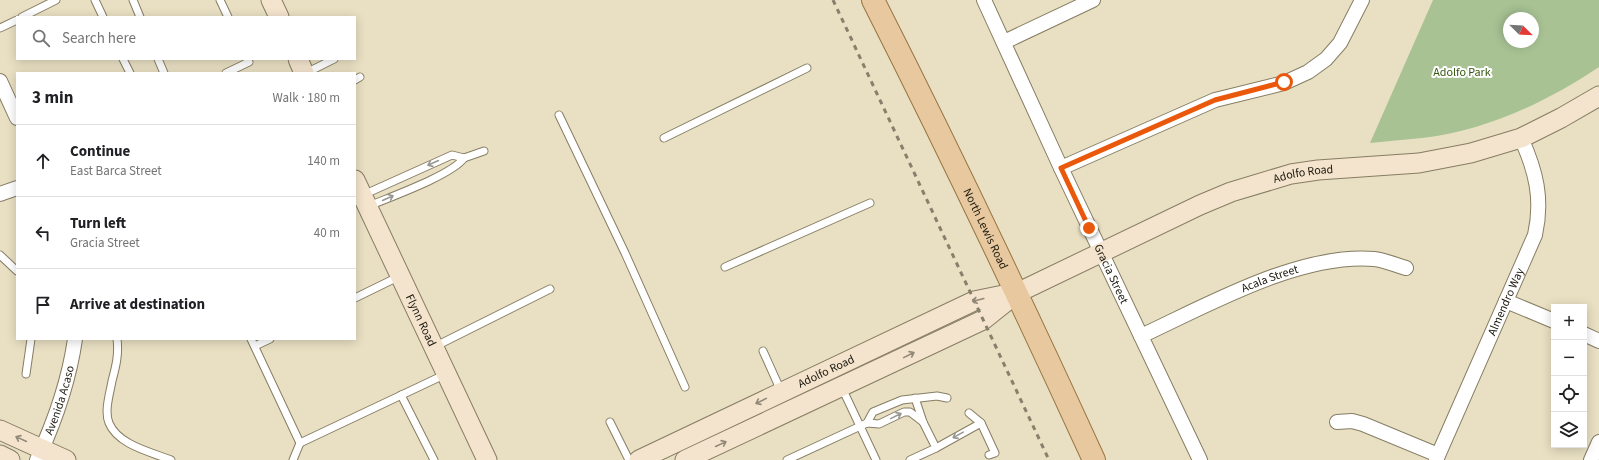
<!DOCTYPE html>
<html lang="en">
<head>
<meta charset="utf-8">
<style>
  body { margin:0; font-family:"Source Sans 3",sans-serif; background:#f2f2f2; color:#202124 }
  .controls { position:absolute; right:12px; bottom:12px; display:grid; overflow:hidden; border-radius:0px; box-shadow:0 2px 10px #0003 }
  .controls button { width:36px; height:36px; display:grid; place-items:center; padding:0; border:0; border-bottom:1px solid #e0e0e0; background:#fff; color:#202124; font:20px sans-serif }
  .compass { position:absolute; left:1503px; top:12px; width:36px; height:36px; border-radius:50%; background:#fff; box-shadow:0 2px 10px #0003; rotate:114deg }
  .stop { position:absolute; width:12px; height:12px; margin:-9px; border:3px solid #ea580c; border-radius:50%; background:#fff }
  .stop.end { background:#ea580c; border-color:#fff; box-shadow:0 1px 4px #0008 }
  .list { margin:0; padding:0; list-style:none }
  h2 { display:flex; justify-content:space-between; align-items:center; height:52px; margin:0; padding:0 16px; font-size:17px }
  h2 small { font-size:13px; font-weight:400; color:#757577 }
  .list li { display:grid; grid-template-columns:26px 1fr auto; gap:12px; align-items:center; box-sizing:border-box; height:72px; padding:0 16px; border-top:1px solid #e0e0e0 }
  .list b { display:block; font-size:15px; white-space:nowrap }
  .list p { margin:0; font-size:13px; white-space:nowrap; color:#757577 }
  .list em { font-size:13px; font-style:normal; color:#757577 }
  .icon { flex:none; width:22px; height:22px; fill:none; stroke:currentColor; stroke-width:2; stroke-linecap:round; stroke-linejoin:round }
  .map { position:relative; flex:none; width:1599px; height:460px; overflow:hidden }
  .search { position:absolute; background:#fff; box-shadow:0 2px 10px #0003; left:16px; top:16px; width:340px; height:44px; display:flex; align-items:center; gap:10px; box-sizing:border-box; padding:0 14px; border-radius:0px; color:#757577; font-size:15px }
  .panel { position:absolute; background:#fff; box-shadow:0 2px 10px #0003; left:16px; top:72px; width:340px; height:268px; border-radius:0px }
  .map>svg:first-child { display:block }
  .green { fill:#a8c294; fill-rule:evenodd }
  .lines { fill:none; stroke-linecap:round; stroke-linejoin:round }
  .lane-casing { stroke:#867d63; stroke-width:9 }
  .street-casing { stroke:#867d63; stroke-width:16 }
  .secondary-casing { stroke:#867d63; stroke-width:21 }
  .primary-casing { stroke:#967341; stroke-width:24 }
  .lane { stroke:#fff; stroke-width:7 }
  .street { stroke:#fff; stroke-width:14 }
  .secondary { stroke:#f4e4ce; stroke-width:19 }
  .primary { stroke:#e8c89e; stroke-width:22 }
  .rail { stroke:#87806c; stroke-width:3; stroke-dasharray:5 5; stroke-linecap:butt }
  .oneway { stroke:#989792 }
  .oneway2 { stroke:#928877 }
  .route { stroke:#ea580c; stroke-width:5 }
  .labels { text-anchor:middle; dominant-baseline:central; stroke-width:4; stroke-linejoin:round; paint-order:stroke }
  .park-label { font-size:12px; fill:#35570d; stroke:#fff }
  .street-label { font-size:12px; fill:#1b180d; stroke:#fff }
</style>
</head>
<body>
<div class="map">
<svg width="1599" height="460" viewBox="0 0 1599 460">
  <rect width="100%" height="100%" fill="#e9e0c3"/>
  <path class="green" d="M 1433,0 L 1599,0 L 1599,67 C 1547,102 1485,131 1422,138 C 1404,140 1387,141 1370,143 ZM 1509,18 L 1533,18 L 1533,42 L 1509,42 Z"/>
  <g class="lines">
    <g class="lane-casing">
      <g id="lane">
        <path d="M 95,0 L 103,17"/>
        <path d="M 133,0 L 140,17"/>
        <path d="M 220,0 L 228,17"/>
        <path d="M 22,17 L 56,0"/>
        <path d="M 0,28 L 17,20"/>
        <path d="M 123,59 L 130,73"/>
        <path d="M 158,59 L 164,73"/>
        <path d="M 226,73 L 249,62 L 247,59"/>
        <path d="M 306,73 L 334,59"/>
        <path d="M 355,80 L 360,77"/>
        <path d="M 559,115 L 625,253 L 685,387"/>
        <path d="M 664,138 L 807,68"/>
        <path d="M 363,195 L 452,155 L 464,158 L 484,151"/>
        <path d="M 369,206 C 390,197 452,175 464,158"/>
        <path d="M 0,255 L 17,271"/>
        <path d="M 725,267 L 870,203"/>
        <path d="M 355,298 L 400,276"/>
        <path d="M 117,339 C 119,354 116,366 112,381 C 110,393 104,411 109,423 C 118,445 151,452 171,460"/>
        <path d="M 251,339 L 300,443 L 293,460"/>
        <path d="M 255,346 L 270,339"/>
        <path d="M 434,347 L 550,289"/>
        <path d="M 763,351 L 781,391"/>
        <path d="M 26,374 L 31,339"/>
        <path d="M 842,388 L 876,460"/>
        <path d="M 401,395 L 434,460"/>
        <path d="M 969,413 L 981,423 L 995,453 L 989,455"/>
        <path d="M 610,422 L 629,460"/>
        <path d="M 867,423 L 879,424 L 904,412 L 910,412 L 923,422"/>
        <path d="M 300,443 L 446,374"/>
        <path d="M 936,448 L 981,423"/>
        <path d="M 787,460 L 867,423 L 873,412 L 902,400 L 937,396 L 947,398"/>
        <path d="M 910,460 L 936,448 L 923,422 L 915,398"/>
      </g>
    </g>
    <g class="street-casing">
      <g id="street">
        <path id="s1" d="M 984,0 L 1061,168 L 1200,460"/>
        <path d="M 1004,42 L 1093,0"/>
        <path d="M 0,81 L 17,118"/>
        <path d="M 1061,168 L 1215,100 L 1284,83 L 1308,72 L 1326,59 L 1340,43 L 1362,0"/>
        <path d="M 0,194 L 17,188"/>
        <path d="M 1506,301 L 1554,321"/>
        <path d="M 1584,334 L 1599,341"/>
        <path id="s2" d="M 1141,336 C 1208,305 1299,253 1374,259 C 1384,260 1396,265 1406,268"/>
        <path d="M 1337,422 L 1352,421 L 1363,424 L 1438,455"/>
        <path id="s3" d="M 37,460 C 55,421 69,381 75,339"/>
        <path id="s4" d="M 1436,460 L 1535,235 C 1543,199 1536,171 1521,138"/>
        <path d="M 1591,460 L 1599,442"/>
      </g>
    </g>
    <g class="secondary-casing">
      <g id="secondary">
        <path d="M 271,0 L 279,17"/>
        <path d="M 298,59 L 304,73"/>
        <path id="s5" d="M 355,180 L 487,460"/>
        <path d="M 0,430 L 66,460"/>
        <path d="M 0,455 L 10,460"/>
        <path id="s6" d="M 639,460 L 974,301 L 1013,293"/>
        <path id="s7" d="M 685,460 L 983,320 L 1017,293 L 1200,205 L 1231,192 L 1291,174 L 1318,170 L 1419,163 L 1471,153 L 1521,138 L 1561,118 L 1599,96"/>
      </g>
    </g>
    <g class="primary-casing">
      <g id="primary">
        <path id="s8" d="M 873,0 C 950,152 1023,305 1094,460"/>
      </g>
    </g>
    <use href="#lane" class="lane"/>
    <use href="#street" class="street"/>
    <use href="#secondary" class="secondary"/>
    <use href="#primary" class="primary"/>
    <path class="rail" d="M 833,0 L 1049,460"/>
  </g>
  <defs><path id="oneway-shaft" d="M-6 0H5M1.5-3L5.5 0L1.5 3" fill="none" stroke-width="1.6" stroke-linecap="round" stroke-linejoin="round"/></defs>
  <g class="oneway">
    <use href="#oneway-shaft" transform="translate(433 163) rotate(156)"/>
    <use href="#oneway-shaft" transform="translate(388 198) rotate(-24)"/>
    <use href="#oneway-shaft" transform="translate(896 416) rotate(-26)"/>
    <use href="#oneway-shaft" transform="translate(958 435) rotate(151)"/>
  </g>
  <g class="oneway2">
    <use href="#oneway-shaft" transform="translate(978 300) rotate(166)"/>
    <use href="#oneway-shaft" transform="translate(909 355) rotate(-26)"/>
    <use href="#oneway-shaft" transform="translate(761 401) rotate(154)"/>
    <use href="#oneway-shaft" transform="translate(21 439) rotate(-155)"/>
    <use href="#oneway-shaft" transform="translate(721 444) rotate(-25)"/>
  </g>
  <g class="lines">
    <path class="route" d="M 1089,228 L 1061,168 L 1215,100 L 1284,82"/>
  </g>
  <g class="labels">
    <g class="park-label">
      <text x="1462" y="72">Adolfo Park</text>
    </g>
    <g class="street-label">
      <text stroke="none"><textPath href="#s7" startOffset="684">Adolfo Road</textPath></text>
      <text stroke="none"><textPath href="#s8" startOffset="255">North Lewis Road</textPath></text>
      <text stroke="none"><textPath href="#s1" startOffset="302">Gracia Street</textPath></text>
      <text stroke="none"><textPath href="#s2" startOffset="141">Acala Street</textPath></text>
      <text stroke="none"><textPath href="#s4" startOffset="173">Almendro Way</textPath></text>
      <text stroke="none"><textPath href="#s5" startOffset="155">Flynn Road</textPath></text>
      <text stroke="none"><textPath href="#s6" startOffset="207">Adolfo Road</textPath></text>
      <text stroke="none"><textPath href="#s3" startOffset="64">Avenida Acaso</textPath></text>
    </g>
  </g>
</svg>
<div class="controls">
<button>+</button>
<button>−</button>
<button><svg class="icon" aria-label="locate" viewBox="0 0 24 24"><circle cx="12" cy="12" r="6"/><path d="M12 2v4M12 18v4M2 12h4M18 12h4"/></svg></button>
<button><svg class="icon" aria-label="layers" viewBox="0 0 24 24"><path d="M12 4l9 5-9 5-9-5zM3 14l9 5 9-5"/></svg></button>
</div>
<svg class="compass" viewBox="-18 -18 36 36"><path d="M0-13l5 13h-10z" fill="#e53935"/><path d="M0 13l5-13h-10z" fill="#757577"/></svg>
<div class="stop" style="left:1284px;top:82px"></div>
<div class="stop end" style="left:1089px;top:228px"></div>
<div class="search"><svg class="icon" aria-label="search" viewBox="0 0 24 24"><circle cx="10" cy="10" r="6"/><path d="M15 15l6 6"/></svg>Search here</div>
<section class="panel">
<h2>3 min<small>Walk · 180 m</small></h2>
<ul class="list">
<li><svg class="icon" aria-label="ahead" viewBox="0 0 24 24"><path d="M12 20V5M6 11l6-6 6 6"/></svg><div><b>Continue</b><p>East Barca Street</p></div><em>140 m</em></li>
<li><svg class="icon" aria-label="left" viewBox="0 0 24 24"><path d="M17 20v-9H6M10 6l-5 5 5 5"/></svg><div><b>Turn left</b><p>Gracia Street</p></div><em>40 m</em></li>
<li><svg class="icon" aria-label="arrive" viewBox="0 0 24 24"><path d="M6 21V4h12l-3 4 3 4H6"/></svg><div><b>Arrive at destination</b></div></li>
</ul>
</section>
</div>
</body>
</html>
